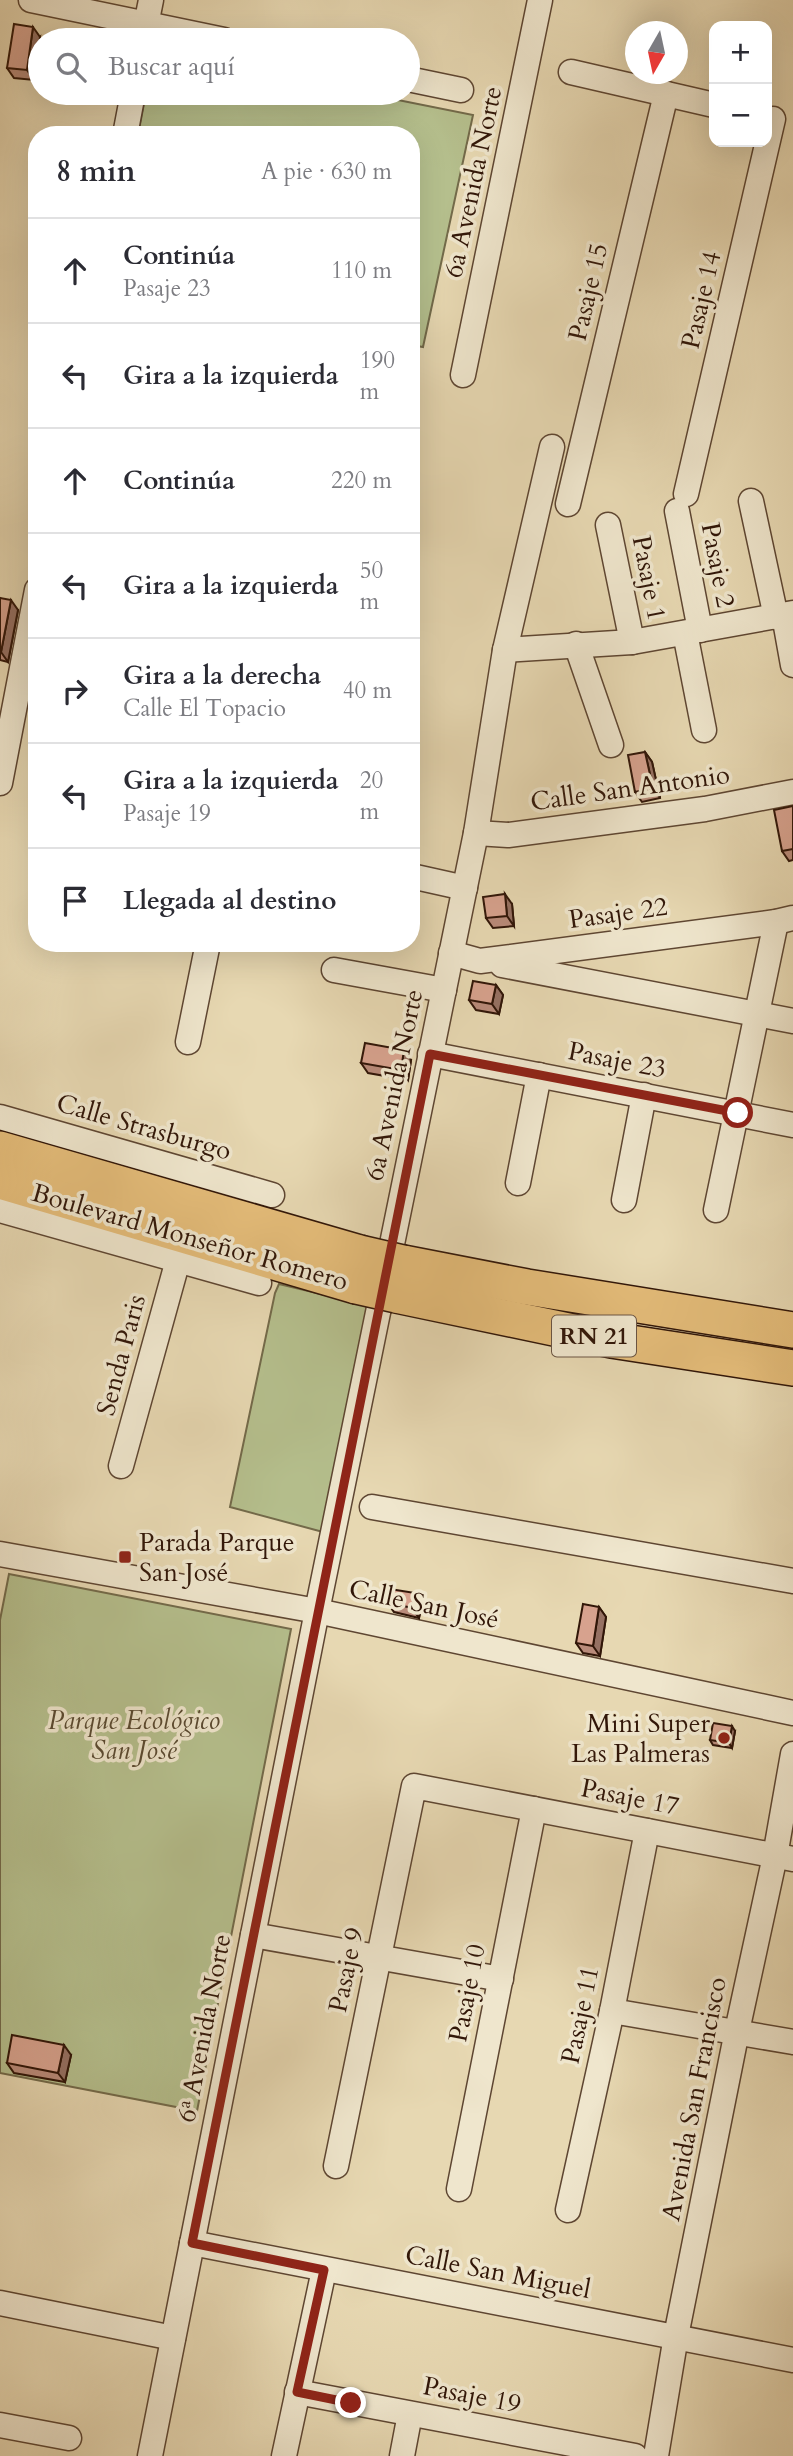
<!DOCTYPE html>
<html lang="es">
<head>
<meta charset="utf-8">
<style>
  body { margin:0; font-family:Cardo,serif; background:#f2f2f3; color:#2b2b33 }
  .controls { position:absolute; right:21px; top:21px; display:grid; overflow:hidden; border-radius:14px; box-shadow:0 7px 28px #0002 }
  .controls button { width:63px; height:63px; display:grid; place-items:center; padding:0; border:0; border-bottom:2px solid #e1e1e2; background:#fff; color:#2b2b33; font:35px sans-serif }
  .compass { position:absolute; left:625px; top:21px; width:63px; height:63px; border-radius:50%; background:#fff; box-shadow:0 7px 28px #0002; rotate:189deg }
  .stop { position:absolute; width:21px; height:21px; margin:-16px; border:5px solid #8f2418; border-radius:50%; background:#fff }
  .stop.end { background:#8f2418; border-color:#fff; box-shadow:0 2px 7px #0008 }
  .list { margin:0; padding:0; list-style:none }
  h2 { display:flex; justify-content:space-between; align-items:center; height:91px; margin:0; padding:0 28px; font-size:30px }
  h2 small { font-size:23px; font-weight:400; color:#7c7c81 }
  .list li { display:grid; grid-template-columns:46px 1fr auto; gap:21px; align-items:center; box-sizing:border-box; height:105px; padding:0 28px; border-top:2px solid #e1e1e2 }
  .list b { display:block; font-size:26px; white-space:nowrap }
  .list p { margin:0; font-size:23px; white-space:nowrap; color:#7c7c81 }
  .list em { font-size:23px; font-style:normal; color:#7c7c81 }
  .icon { flex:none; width:38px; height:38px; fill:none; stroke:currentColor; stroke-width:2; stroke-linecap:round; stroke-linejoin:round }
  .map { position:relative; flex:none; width:793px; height:2456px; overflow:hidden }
  .search { position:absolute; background:#fff; box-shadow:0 7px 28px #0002; left:28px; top:28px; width:392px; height:77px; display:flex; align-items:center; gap:18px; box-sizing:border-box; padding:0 24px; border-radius:38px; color:#7c7c81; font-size:26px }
  .panel { position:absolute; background:#fff; box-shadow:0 7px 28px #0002; left:28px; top:126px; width:392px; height:826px; border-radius:28px }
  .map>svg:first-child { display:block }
  .green { fill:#b5bf8d; stroke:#736a4a; stroke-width:2 }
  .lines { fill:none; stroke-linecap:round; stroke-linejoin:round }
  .minor-casing { stroke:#5e4632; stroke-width:27 }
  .highway-casing { stroke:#311608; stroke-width:38 }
  .minor { stroke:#efe6cd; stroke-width:24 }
  .highway { stroke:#e4bc79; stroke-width:35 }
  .highway-bridge-casing { stroke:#311608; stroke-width:38; stroke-linecap:butt }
  .highway-bridge { stroke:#e4bc79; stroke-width:35 }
  .wall { fill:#b98b7a; stroke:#311608; stroke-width:2 }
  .shaded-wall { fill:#967163; stroke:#311608; stroke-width:2 }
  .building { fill:#d7a28e; stroke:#311608; stroke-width:2 }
  .route { stroke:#8f2418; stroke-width:9 }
  .poi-dot { fill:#8f2418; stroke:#efe6cd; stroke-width:2.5 }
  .labels { text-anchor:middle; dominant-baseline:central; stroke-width:7; stroke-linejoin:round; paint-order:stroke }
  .shield { fill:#efe6cd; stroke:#6a5443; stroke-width:2 }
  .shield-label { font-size:24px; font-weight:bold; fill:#311608 }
  .street-label { font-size:26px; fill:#311608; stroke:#efe6cd }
  .poi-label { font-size:26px; fill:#311608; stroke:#efe6cd; text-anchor:start }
  .park-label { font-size:26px; font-style:italic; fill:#594930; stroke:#efe6cd }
</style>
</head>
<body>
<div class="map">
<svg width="793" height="2456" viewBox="0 0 793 2456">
  <rect width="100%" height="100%" fill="#e7d8b2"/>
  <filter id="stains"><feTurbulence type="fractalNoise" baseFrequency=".00286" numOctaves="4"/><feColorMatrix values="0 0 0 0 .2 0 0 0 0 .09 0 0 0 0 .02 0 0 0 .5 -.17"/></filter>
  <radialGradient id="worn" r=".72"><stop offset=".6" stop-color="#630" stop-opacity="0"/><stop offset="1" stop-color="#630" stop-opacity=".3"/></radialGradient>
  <g class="green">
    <path d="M 146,93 L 363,93 L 473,115 L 423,347 L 411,345 L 411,135 L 138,135 Z"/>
    <path d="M 279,1284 L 371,1306 L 323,1532 L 230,1507 L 275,1293 Z"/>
    <path d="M 9,1574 L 291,1629 L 197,2111 L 0,2073 L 0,1620 Z"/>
  </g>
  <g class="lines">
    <g class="minor-casing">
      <g id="minor">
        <path d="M 31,0 L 224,40"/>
        <path d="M 143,40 L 151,0"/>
        <path d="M 571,72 L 714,105"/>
        <path d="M 408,79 L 461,90"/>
        <path d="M 125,135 L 133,93"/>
        <path d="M 463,375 L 540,0"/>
        <path d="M 686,494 L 773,119"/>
        <path d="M 751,501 L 776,617"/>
        <path d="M 568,504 L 666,94"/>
        <path d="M 677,511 L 700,630"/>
        <path d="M 608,525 L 632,642"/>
        <path d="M 784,615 L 793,665"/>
        <path d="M 685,633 L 704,730"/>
        <path d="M 576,644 L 611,745"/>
        <path d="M 505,650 L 632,642 L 793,613"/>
        <path d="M 0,783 L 37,590"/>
        <path d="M 476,833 L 508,835 L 705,809 L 793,792"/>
        <path d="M 411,876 L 465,888"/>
        <path d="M 451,953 L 480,961 L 776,922 L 793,918"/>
        <path d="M 502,965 L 793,1021"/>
        <path d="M 334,970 L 444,990"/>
        <path d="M 188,1042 L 208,943"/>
        <path d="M 430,1054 L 793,1125"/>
        <path d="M 0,1117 L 272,1195"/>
        <path d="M 518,1183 L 539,1075"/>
        <path d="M 624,1200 L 644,1095"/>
        <path d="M 0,1210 L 259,1283"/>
        <path d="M 716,1210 L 776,922"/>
        <path d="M 121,1466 L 178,1260"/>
        <path d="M 372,1507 L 793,1581"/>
        <path d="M 0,1554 L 317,1611 L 793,1713"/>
        <path d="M 253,1935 L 501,1979"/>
        <path d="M 612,2011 L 793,2042"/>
        <path d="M 336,2166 L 414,1786 L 793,1859"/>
        <path d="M 459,2189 L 534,1809"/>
        <path d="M 568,2210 L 612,2011 L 647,1831"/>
        <path d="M 192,2243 L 793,2360"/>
        <path d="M 0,2303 L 173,2338"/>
        <path d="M 297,2392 L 635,2456"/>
        <path d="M 0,2425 L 69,2438"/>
        <path d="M 150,2456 L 317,1611 L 476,833 L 505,650 L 552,447"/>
        <path d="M 284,2456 L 324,2270"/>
        <path d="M 402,2456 L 410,2414"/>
        <path d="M 656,2456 L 676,2336 L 737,2031 L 775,1856 L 793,1754"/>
      </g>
    </g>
    <g class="highway-casing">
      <g id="highway">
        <path d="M 0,1149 L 360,1253"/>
        <path d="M 0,1181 L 356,1286"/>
        <path d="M 403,1263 L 527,1287 L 793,1330"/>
        <path d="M 396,1295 L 611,1340 L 793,1368"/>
      </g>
    </g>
    <use href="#minor" class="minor"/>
    <use href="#highway" class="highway"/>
    <g class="highway-bridge-casing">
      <g id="highway-bridge">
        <path d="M 360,1253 L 403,1263"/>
        <path d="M 356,1286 L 396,1295"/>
      </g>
    </g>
    <use href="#highway-bridge" class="highway-bridge"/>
  </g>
  <g class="wall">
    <path d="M 40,37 L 34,80 L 14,78 L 7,68 Z"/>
    <path d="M 0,598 L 18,610 L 8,662 L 0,660 Z"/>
    <path d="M 645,752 L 652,762 L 660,798 L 642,802 L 635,792 Z"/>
    <path d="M 793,806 L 793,860 L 789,861 L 782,851 Z"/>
    <path d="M 512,904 L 514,926 L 493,928 L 486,918 Z"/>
    <path d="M 496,985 L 503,995 L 499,1014 L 476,1010 L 469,1000 Z"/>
    <path d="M 411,1060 L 408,1080 L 368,1073 L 361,1063 Z"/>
    <path d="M 387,1602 L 422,1603 L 419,1618 L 394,1612 Z"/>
    <path d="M 599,1607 L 606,1617 L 600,1656 L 583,1653 L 576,1643 Z"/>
    <path d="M 735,1731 L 732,1748 L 713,1745 L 710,1740 Z"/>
    <path d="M 71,2055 L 65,2082 L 14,2073 L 7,2063 Z"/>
  </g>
  <g class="shaded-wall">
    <path d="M 33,27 L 40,37 L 34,80 L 27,70 Z"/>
    <path d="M 11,600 L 18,610 L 8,662 L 1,652 Z"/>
    <path d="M 645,752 L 652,762 L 660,798 L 653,788 Z"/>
    <path d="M 505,894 L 512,904 L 514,926 L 507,916 Z"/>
    <path d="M 496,985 L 503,995 L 499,1014 L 492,1004 Z"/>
    <path d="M 404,1050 L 411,1060 L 408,1080 L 401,1070 Z"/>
    <path d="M 415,1593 L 422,1603 L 419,1618 L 412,1608 Z"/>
    <path d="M 599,1607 L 606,1617 L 600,1656 L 593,1646 Z"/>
    <path d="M 732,1726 L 735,1731 L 732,1748 L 729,1743 Z"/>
    <path d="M 64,2045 L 71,2055 L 65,2082 L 58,2073 Z"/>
  </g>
  <g class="building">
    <path d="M 14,24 L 33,27 L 27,70 L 7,68 Z"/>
    <path d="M 0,598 L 11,600 L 1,652 L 0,652 Z"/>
    <path d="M 645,752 L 653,788 L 635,792 L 628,755 Z"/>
    <path d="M 793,806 L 793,849 L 782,851 L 774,810 Z"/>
    <path d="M 505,894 L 507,916 L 486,918 L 483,897 Z"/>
    <path d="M 473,981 L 496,985 L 492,1004 L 469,1000 Z"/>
    <path d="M 365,1043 L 404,1050 L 401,1070 L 361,1063 Z"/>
    <path d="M 390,1589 L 415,1593 L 412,1608 L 387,1602 Z"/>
    <path d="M 583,1604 L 599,1607 L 593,1646 L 576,1643 Z"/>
    <path d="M 713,1723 L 732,1726 L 729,1743 L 710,1740 Z"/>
    <path d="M 12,2035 L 64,2045 L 58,2073 L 7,2063 Z"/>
  </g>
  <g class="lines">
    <path class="route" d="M 351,2403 L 297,2392 L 324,2270 L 192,2243 L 430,1054 L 738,1113"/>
  </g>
  <g class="poi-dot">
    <rect x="118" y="1550" width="14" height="14" rx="3.5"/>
    <circle cx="724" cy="1738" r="7"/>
  </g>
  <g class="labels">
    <rect class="shield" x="552" y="1315.5" width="84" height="41" rx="5"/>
    <g class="shield-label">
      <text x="594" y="1336">RN 21</text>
    </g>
    <g class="street-label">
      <text transform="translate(473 182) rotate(-78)">6a Avenida Norte</text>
      <text transform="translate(588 292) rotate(-77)">Pasaje 15</text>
      <text transform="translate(701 300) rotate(-77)">Pasaje 14</text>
      <text transform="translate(718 565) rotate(79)">Pasaje 2</text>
      <text transform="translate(649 578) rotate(79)">Pasaje 1</text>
      <text transform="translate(630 788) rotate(-8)">Calle San Antonio</text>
      <text transform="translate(618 913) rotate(-8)">Pasaje 22</text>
      <text transform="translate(617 1060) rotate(11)">Pasaje 23</text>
      <text transform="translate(394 1085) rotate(-78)">6a Avenida Norte</text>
      <text transform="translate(144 1127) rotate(16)">Calle Strasburgo</text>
      <text transform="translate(190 1237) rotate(16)">Boulevard Monseñor Romero</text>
      <text transform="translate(121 1355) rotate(-75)">Senda Paris</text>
      <text transform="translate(424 1604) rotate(12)">Calle San José</text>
      <text transform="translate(630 1797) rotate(11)">Pasaje 17</text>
      <text transform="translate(346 1970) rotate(-78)">Pasaje 9</text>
      <text transform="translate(467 1993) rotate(-79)">Pasaje 10</text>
      <text transform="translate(580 2015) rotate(-78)">Pasaje 11</text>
      <text transform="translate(204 2028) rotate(-79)">6ª Avenida Norte</text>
      <text transform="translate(694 2099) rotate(-79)">Avenida San Francisco</text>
      <text transform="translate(498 2272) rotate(11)">Calle San Miguel</text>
      <text transform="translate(472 2395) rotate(11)">Pasaje 19</text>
    </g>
    <g class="poi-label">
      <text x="139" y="1542">Parada Parque<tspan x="139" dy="30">San José</tspan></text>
      <text x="710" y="1723" text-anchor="end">Mini Super<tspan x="710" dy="30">Las Palmeras</tspan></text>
    </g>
    <g class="park-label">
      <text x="134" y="1720">Parque Ecológico<tspan x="134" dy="30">San José</tspan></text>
    </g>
  </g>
  <rect width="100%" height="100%" filter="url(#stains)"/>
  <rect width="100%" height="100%" fill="url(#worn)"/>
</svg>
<div class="controls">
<button>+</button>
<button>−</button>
</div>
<svg class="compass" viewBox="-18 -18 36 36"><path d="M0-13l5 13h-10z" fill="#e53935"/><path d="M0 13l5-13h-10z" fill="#7c7c81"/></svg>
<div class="stop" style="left:738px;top:1113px"></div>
<div class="stop end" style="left:351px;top:2403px"></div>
<div class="search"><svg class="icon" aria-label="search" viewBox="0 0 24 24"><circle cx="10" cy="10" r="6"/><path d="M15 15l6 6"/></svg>Buscar aquí</div>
<section class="panel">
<h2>8 min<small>A pie · 630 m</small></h2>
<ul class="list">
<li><svg class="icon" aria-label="ahead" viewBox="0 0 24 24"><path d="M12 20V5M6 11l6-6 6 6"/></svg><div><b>Continúa</b><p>Pasaje 23</p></div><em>110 m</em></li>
<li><svg class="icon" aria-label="left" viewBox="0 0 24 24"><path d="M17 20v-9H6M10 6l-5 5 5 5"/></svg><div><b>Gira a la izquierda</b></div><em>190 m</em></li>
<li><svg class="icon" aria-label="ahead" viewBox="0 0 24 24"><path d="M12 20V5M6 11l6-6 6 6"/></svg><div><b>Continúa</b></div><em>220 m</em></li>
<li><svg class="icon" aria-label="left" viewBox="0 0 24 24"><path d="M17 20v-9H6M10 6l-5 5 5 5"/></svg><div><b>Gira a la izquierda</b></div><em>50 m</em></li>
<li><svg class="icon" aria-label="right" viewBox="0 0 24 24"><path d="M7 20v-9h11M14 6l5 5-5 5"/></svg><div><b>Gira a la derecha</b><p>Calle El Topacio</p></div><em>40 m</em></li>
<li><svg class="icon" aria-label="left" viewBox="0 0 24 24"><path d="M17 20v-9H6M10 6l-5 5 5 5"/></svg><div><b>Gira a la izquierda</b><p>Pasaje 19</p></div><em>20 m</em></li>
<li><svg class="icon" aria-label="arrive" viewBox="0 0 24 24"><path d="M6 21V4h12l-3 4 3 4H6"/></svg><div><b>Llegada al destino</b></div></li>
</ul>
</section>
</div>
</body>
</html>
